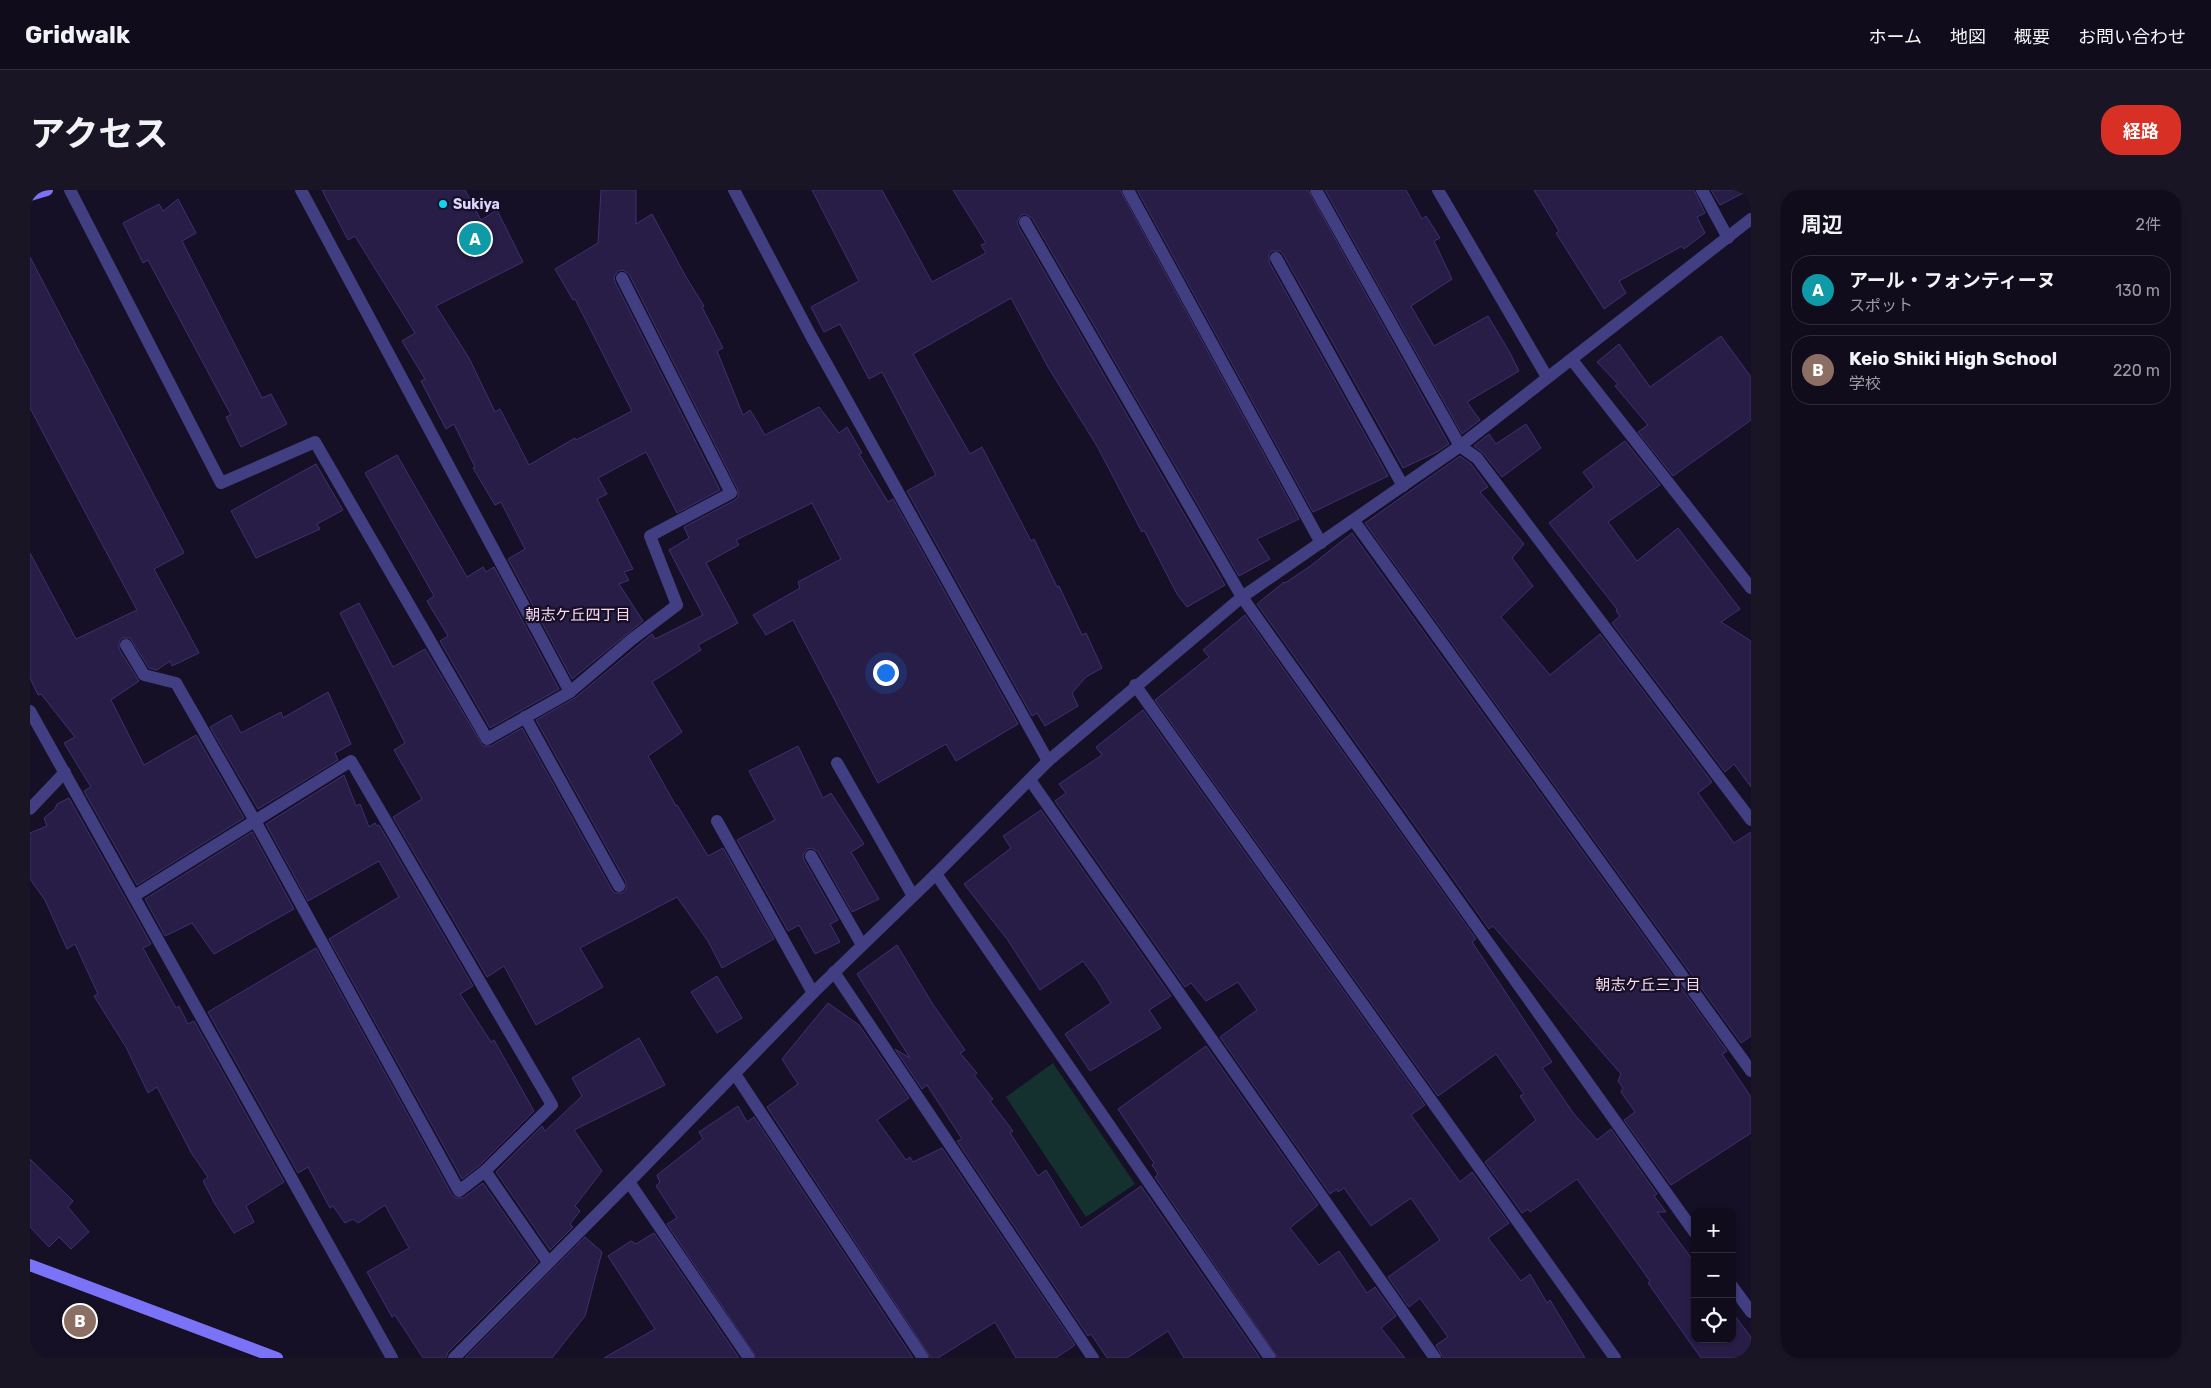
<!DOCTYPE html>
<html lang="ja">
<head>
<meta charset="utf-8">
<style>
  body { margin:0; font-family:Rubik,"Noto Sans JP",sans-serif; background:#191525; color:#f1f3f6 }
  .controls { position:absolute; right:15px; bottom:15px; display:grid; overflow:hidden; border-radius:10px; box-shadow:0 1px 4px #0004 }
  .controls button { width:45px; height:45px; display:grid; place-items:center; padding:0; border:0; border-bottom:1px solid #302c3b; background:#100c1c; color:#f1f3f6; font:25px sans-serif }
  .you { position:absolute; left:855px; top:482px; width:18px; height:18px; margin:-12px; border:4px solid #fff; border-radius:50%; background:#1a73e8; box-shadow:0 0 0 8px #1a73e833 }
  .badge { display:grid; place-items:center; width:32px; height:32px; border-radius:50%; background:#d93025; color:#fff; font-size:16px; font-weight:700 }
  .pin { position:absolute; translate:-50% -50%; border:2px solid #fff; box-shadow:0 1px 5px #0006 }
  .list { margin:0; padding:0; list-style:none }
  h2 { display:flex; justify-content:space-between; align-items:center; height:65px; margin:0; padding:0 20px; font-size:21px }
  h2 small { font-size:16px; font-weight:400; color:#9c9ba3 }
  .list li { display:grid; grid-template-columns:32px 1fr auto; gap:15px; align-items:center; box-sizing:border-box; height:70px; margin:0 10px 10px; padding:0 10px; border:1px solid #302c3b; border-radius:20px }
  .list b { display:block; font-size:19px; white-space:nowrap }
  .list p { margin:0; font-size:16px; white-space:nowrap; color:#9c9ba3 }
  .list em { font-size:16px; font-style:normal; color:#9c9ba3 }
  .icon { flex:none; width:28px; height:28px; fill:none; stroke:currentColor; stroke-width:2; stroke-linecap:round; stroke-linejoin:round }
  .map { position:relative; flex:none; width:1721px; height:1168px; overflow:hidden; border-radius:20px }
  header { display:flex; align-items:center; gap:30px; box-sizing:border-box; height:70px; padding:0 25px; background:#100c1c; border-bottom:1px solid #302c3b }
  header strong { font-size:24px }
  nav { display:flex; gap:28px; margin-inline-start:auto; font-size:18px }
  .intro { display:flex; align-items:center; justify-content:space-between; box-sizing:border-box; height:120px; padding:0 30px }
  h1 { margin:0; font-size:35px }
  .button { padding:12px 22px; border-radius:20px; background:#d93025; color:#fff; font-size:18px; font-weight:700 }
  main { display:flex; gap:30px; padding:0 30px }
  aside { flex:1; background:#100c1c; border-radius:20px; box-shadow:0 1px 4px #0004 }
  .map>svg:first-child { display:block }
  .green { fill:#14302f }
  .building { fill:#271d46; stroke:#3f3171 }
  .lines { fill:none; stroke-linecap:round; stroke-linejoin:round }
  .lane { stroke:#423e82; stroke-width:12 }
  .street { stroke:#423e82; stroke-width:12 }
  .secondary { stroke:#7a73f8; stroke-width:12 }
  .poi-dot { fill:#0dd6f3; stroke:#151026; stroke-width:2 }
  .labels { text-anchor:middle; dominant-baseline:central; stroke-width:4.5; stroke-linejoin:round; paint-order:stroke }
  .poi-label { font-size:14px; font-weight:bold; fill:#ddd7fd; stroke:#151026; text-anchor:start }
  .neighbourhood-label { font-size:15px; fill:#fdd9ef; stroke:#151026 }
</style>
</head>
<body>
<header>
<strong>Gridwalk</strong>
<nav><a>ホーム</a><a>地図</a><a>概要</a><a>お問い合わせ</a></nav>
</header>
<div class="intro"><h1>アクセス</h1><a class="button">経路</a></div>
<main>
<div class="map">
<svg width="1721" height="1168" viewBox="0 0 1721 1168">
  <rect width="100%" height="100%" fill="#151026"/>
  <path class="green" d="M 1023,873 L 1105,994 L 1056,1027 L 976,907 Z"/>
  <g class="building">
    <path d="M 292,0 L 435,0 L 451,30 L 467,20 L 493,72 L 406,116 L 439,168 L 465,222 L 470,219 L 499,275 L 545,248 L 546,250 L 602,221 L 545,109 L 543,110 L 525,79 L 568,53 L 571,0 L 606,0 L 606,34 L 622,24 L 656,87 L 674,116 L 672,117 L 693,158 L 687,161 L 713,225 L 720,220 L 735,245 L 789,217 L 809,243 L 817,237 L 832,263 L 829,264 L 858,312 L 863,309 L 988,534 L 926,571 L 916,554 L 848,593 L 763,430 L 736,445 L 723,425 L 770,398 L 768,392 L 811,369 L 782,313 L 706,350 L 709,355 L 676,373 L 708,433 L 668,455 L 671,460 L 622,492 L 652,542 L 618,566 L 646,616 L 647,615 L 678,666 L 693,658 L 744,749 L 692,778 L 678,751 L 647,707 L 550,758 L 573,797 L 506,835 L 474,776 L 457,787 L 363,627 L 392,609 L 364,560 L 375,553 L 310,423 L 329,413 L 363,477 L 395,459 L 453,556 L 461,556 L 492,538 L 582,700 L 585,703 L 592,703 L 596,700 L 596,692 L 506,530 L 545,508 L 622,444 L 625,449 L 673,425 L 639,360 L 659,348 L 654,337 L 705,310 L 708,307 L 708,300 L 599,84 L 593,80 L 588,81 L 584,87 L 585,92 L 690,300 L 647,323 L 616,262 L 568,288 L 577,304 L 567,309 L 603,379 L 594,382 L 599,390 L 589,394 L 613,431 L 542,489 L 478,369 L 495,359 L 471,312 L 465,315 L 443,278 L 445,277 L 424,234 L 416,239 L 391,191 L 395,189 L 372,151 L 385,143 L 325,46 L 318,50 Z"/>
    <path d="M 782,0 L 852,0 L 902,92 L 956,63 L 951,55 L 956,53 L 923,0 L 1090,0 L 1269,329 L 1227,349 L 1240,369 L 1209,386 L 1002,28 L 995,24 L 991,25 L 987,32 L 988,36 L 1195,395 L 1157,417 L 1147,404 L 1114,340 L 1112,342 L 1067,256 L 1018,177 L 981,108 L 883,164 L 940,264 L 952,257 L 1001,351 L 1004,349 L 1027,397 L 1029,396 L 1052,445 L 1056,443 L 1072,478 L 1056,487 L 1042,503 L 1048,516 L 1015,536 L 1007,523 L 1002,526 L 877,301 L 906,285 L 852,182 L 839,189 L 810,134 L 794,142 L 781,117 L 829,91 Z"/>
    <path d="M 1107,0 L 1278,0 L 1419,254 L 1407,262 L 1373,278 L 1253,64 L 1250,61 L 1242,61 L 1239,64 L 1239,72 L 1358,286 L 1283,322 Z"/>
    <path d="M 1295,0 L 1376,0 L 1392,29 L 1396,26 L 1410,48 L 1404,51 L 1422,89 L 1381,116 L 1404,156 L 1458,126 L 1480,163 L 1489,181 L 1437,212 L 1450,230 L 1432,244 Z"/>
    <path d="M 1504,0 L 1664,0 L 1675,23 L 1667,27 L 1675,43 L 1654,59 L 1652,56 L 1589,91 L 1596,103 L 1574,119 L 1526,43 L 1529,41 Z"/>
    <path d="M 1681,0 L 1719,0 L 1690,15 Z"/>
    <path d="M 148,9 L 166,43 L 152,51 L 232,208 L 241,204 L 257,234 L 211,257 L 196,227 L 201,225 L 118,70 L 113,73 L 93,33 L 129,14 L 133,21 Z"/>
    <path d="M 0,67 L 154,363 L 124,379 L 169,463 L 142,476 L 140,471 L 127,480 L 119,478 L 100,448 L 92,448 L 89,452 L 89,459 L 109,491 L 81,510 L 114,575 L 166,545 L 214,628 L 107,695 L 54,601 L 61,597 L 34,553 L 45,547 L 11,504 L 8,505 L 0,488 L 0,363 L 46,449 L 107,420 L 0,218 Z"/>
    <path d="M 1691,146 L 1721,187 L 1721,230 L 1643,286 L 1608,242 L 1618,235 L 1585,196 L 1588,194 L 1567,172 L 1589,154 L 1620,197 Z"/>
    <path d="M 1496,234 L 1511,258 L 1472,287 L 1453,263 L 1444,256 L 1459,244 L 1466,254 Z"/>
    <path d="M 1595,251 L 1630,295 L 1578,332 L 1607,371 L 1648,338 L 1710,419 L 1691,432 L 1721,451 L 1721,597 L 1704,574 L 1695,582 L 1582,433 L 1590,426 L 1586,421 L 1587,419 L 1519,333 L 1564,297 L 1553,282 Z"/>
    <path d="M 367,265 L 437,387 L 453,377 L 456,382 L 464,377 L 529,499 L 460,538 L 410,451 L 418,446 L 397,411 L 404,406 L 335,283 Z"/>
    <path d="M 1430,266 L 1441,274 L 1458,297 L 1450,302 L 1494,354 L 1482,368 L 1503,396 L 1471,427 L 1520,485 L 1570,444 L 1682,592 L 1668,603 L 1704,653 L 1721,642 L 1721,846 L 1711,853 L 1335,333 Z"/>
    <path d="M 286,274 L 313,320 L 287,334 L 290,339 L 226,368 L 201,321 Z"/>
    <path d="M 1322,343 L 1697,861 L 1692,864 L 1721,907 L 1721,943 L 1641,995 L 1594,930 L 1605,922 L 1591,902 L 1593,898 L 1588,891 L 1591,884 L 1463,736 L 1459,739 L 1227,414 L 1254,392 L 1255,393 L 1279,377 Z"/>
    <path d="M 1215,425 L 1446,749 L 1442,752 L 1522,872 L 1512,878 L 1544,924 L 1567,950 L 1581,939 L 1627,1004 L 1624,1006 L 1636,1022 L 1627,1022 L 1665,1073 L 1665,1149 L 1702,1149 L 1702,1122 L 1721,1147 L 1721,1168 L 1671,1168 L 1618,1093 L 1620,1091 L 1547,989 L 1500,1022 L 1498,1019 L 1492,1023 L 1455,972 L 1506,930 L 1490,906 L 1494,904 L 1466,864 L 1408,906 L 1125,510 L 1179,467 L 1173,460 Z"/>
    <path d="M 298,502 L 321,554 L 305,563 L 308,570 L 228,619 L 180,537 L 201,525 L 211,543 L 251,522 L 253,528 Z"/>
    <path d="M 1113,520 L 1395,915 L 1381,925 L 1430,992 L 1442,982 L 1479,1033 L 1458,1048 L 1491,1091 L 1500,1084 L 1517,1113 L 1520,1110 L 1555,1168 L 1413,1168 L 1406,1155 L 1418,1147 L 1390,1108 L 1379,1117 L 1358,1087 L 1410,1050 L 1381,1008 L 1341,1036 L 1314,998 L 1308,1002 L 1307,999 L 1300,1004 L 1190,847 L 1227,820 L 1208,792 L 1176,811 L 1161,793 L 1155,797 L 1025,611 L 1036,603 L 1029,594 L 1072,565 L 1066,557 Z"/>
    <path d="M 768,556 L 793,608 L 801,603 L 834,654 L 821,662 L 849,709 L 822,722 L 788,662 L 782,658 L 777,659 L 773,665 L 774,670 L 808,730 L 800,734 L 810,752 L 785,764 L 769,735 L 758,741 L 707,650 L 745,630 L 719,581 Z"/>
    <path d="M 314,585 L 326,616 L 330,614 L 339,637 L 345,633 L 347,636 L 349,635 L 443,796 L 430,804 L 461,852 L 464,850 L 504,921 L 450,975 L 432,989 L 299,749 L 369,707 L 349,671 L 278,711 L 236,634 Z"/>
    <path d="M 39,608 L 121,754 L 113,758 L 146,818 L 149,816 L 158,834 L 164,831 L 254,992 L 216,1016 L 224,1032 L 204,1043 L 185,1014 L 173,991 L 178,987 L 162,964 L 127,897 L 118,903 L 96,857 L 64,806 L 68,804 L 45,754 L 37,759 L 15,710 L 0,689 L 0,643 L 17,636 L 14,628 L 25,619 L 27,614 Z"/>
    <path d="M 1011,620 L 1141,806 L 1119,820 L 1131,838 L 1060,881 L 1035,844 L 1081,813 L 1067,790 L 1053,771 L 1010,800 L 977,749 L 934,694 L 981,658 L 973,646 Z"/>
    <path d="M 222,642 L 264,719 L 184,764 L 162,733 L 135,746 L 115,709 Z"/>
    <path d="M 867,755 L 902,813 L 935,860 L 930,863 L 947,883 L 944,885 L 963,909 L 960,911 L 983,941 L 980,943 L 1008,986 L 1016,980 L 1051,1038 L 1111,996 L 1230,1168 L 1154,1168 L 1138,1141 L 1097,1168 L 1077,1168 L 1061,1144 L 1058,1146 L 927,951 L 932,949 L 897,895 L 892,899 L 865,859 L 880,868 L 827,784 Z"/>
    <path d="M 286,758 L 422,1005 L 426,1008 L 433,1008 L 453,993 L 508,1072 L 418,1162 L 416,1168 L 393,1168 L 365,1125 L 362,1127 L 337,1082 L 379,1058 L 355,1015 L 328,1033 L 323,1029 L 315,1033 L 303,1016 L 300,1018 L 278,977 L 268,983 L 178,822 Z"/>
    <path d="M 687,786 L 712,828 L 687,843 L 661,802 Z"/>
    <path d="M 798,813 L 829,835 L 879,908 L 847,930 L 876,970 L 880,967 L 883,972 L 912,958 L 1045,1155 L 1026,1168 L 986,1168 L 965,1132 L 908,1168 L 901,1168 L 737,917 L 768,894 L 752,869 Z"/>
    <path d="M 609,848 L 635,895 L 544,940 L 572,981 L 545,1016 L 550,1021 L 540,1034 L 543,1037 L 520,1060 L 466,982 L 512,936 L 515,941 L 552,906 L 542,888 Z"/>
    <path d="M 1176,856 L 1288,1015 L 1260,1038 L 1289,1075 L 1309,1061 L 1337,1103 L 1345,1097 L 1366,1126 L 1351,1138 L 1375,1168 L 1248,1168 L 1125,987 L 1128,984 L 1122,975 L 1124,973 L 1088,919 Z"/>
    <path d="M 708,916 L 717,932 L 724,927 L 883,1168 L 727,1168 L 637,1034 L 647,1028 L 626,996 L 630,992 L 627,985 L 673,949 L 669,942 Z"/>
    <path d="M 0,969 L 43,1011 L 38,1017 L 59,1042 L 41,1059 L 29,1047 L 19,1057 L 0,1037 Z"/>
    <path d="M 624,1043 L 709,1168 L 574,1168 L 625,1139 L 578,1066 L 601,1051 L 606,1054 Z"/>
    <path d="M 555,1047 L 572,1062 L 555,1126 L 522,1168 L 435,1168 Z"/>
  </g>
  <g class="lines">
    <g class="lane">
      <path d="M 1098,0 L 1291,353"/>
      <path d="M 1286,0 L 1430,256"/>
      <path d="M 1408,0 L 1517,187"/>
      <path d="M 1672,0 L 1698,48"/>
      <path d="M 995,32 L 1212,407 L 1665,1043"/>
      <path d="M 1246,68 L 1373,296"/>
      <path d="M 1324,331 L 1721,881"/>
      <path d="M 96,455 L 114,485 L 146,493 L 225,631"/>
      <path d="M 1105,495 L 1585,1168"/>
      <path d="M 495,527 L 589,696"/>
      <path d="M 807,573 L 883,706"/>
      <path d="M 781,666 L 832,755"/>
      <path d="M 906,684 L 1240,1168"/>
      <path d="M 804,782 L 1063,1168"/>
      <path d="M 1702,1096 L 1721,1122"/>
    </g>
    <g class="street">
      <path d="M 40,0 L 191,293 L 285,252 L 457,549 L 540,502 L 601,450 L 647,415 L 620,346 L 701,303 L 592,88"/>
      <path d="M 271,0 L 540,502"/>
      <path d="M 704,0 L 781,146 L 1018,571"/>
      <path d="M 1542,170 L 1721,398"/>
      <path d="M 1430,256 L 1447,268 L 1721,630"/>
      <path d="M 0,521 L 362,1168"/>
      <path d="M 1000,590 L 1405,1168"/>
      <path d="M 0,619 L 35,582"/>
      <path d="M 225,631 L 429,1001 L 455,981 L 518,1072"/>
      <path d="M 687,631 L 783,803"/>
      <path d="M 104,706 L 321,571 L 522,915 L 455,981"/>
      <path d="M 705,884 L 893,1168"/>
      <path d="M 599,992 L 719,1168"/>
      <path d="M 424,1168 L 599,992 L 783,803 L 906,684 L 1018,571 L 1212,407 L 1430,256 L 1721,29"/>
    </g>
    <g class="secondary">
      <path d="M 0,5 L 17,0"/>
      <path d="M 0,1075 L 247,1168"/>
    </g>
  </g>
  <circle class="poi-dot" cx="413" cy="14" r="5"/>
  <g class="labels">
    <g class="poi-label">
      <text x="423" y="14">Sukiya</text>
    </g>
    <g class="neighbourhood-label">
      <text x="548" y="425">朝志ケ丘四丁目</text>
      <text x="1618" y="795">朝志ケ丘三丁目</text>
    </g>
  </g>
</svg>
<div class="controls">
<button>+</button>
<button>−</button>
<button><svg class="icon" aria-label="locate" viewBox="0 0 24 24"><circle cx="12" cy="12" r="6"/><path d="M12 2v4M12 18v4M2 12h4M18 12h4"/></svg></button>
</div>
<div class="you"></div>
<div class="pin badge" style="left:445px;top:49px;background:#0f9aa8">A</div>
<div class="pin badge" style="left:50px;top:1131px;background:#8d6e63">B</div>
</div>
<aside>
<h2>周辺<small>2件</small></h2>
<ul class="list">
<li><span class="badge" style="background:#0f9aa8">A</span><div><b>アール・フォンティーヌ</b><p>スポット</p></div><em>130 m</em></li>
<li><span class="badge" style="background:#8d6e63">B</span><div><b>Keio Shiki High School</b><p>学校</p></div><em>220 m</em></li>
</ul>
</aside>
</main>
</body>
</html>
